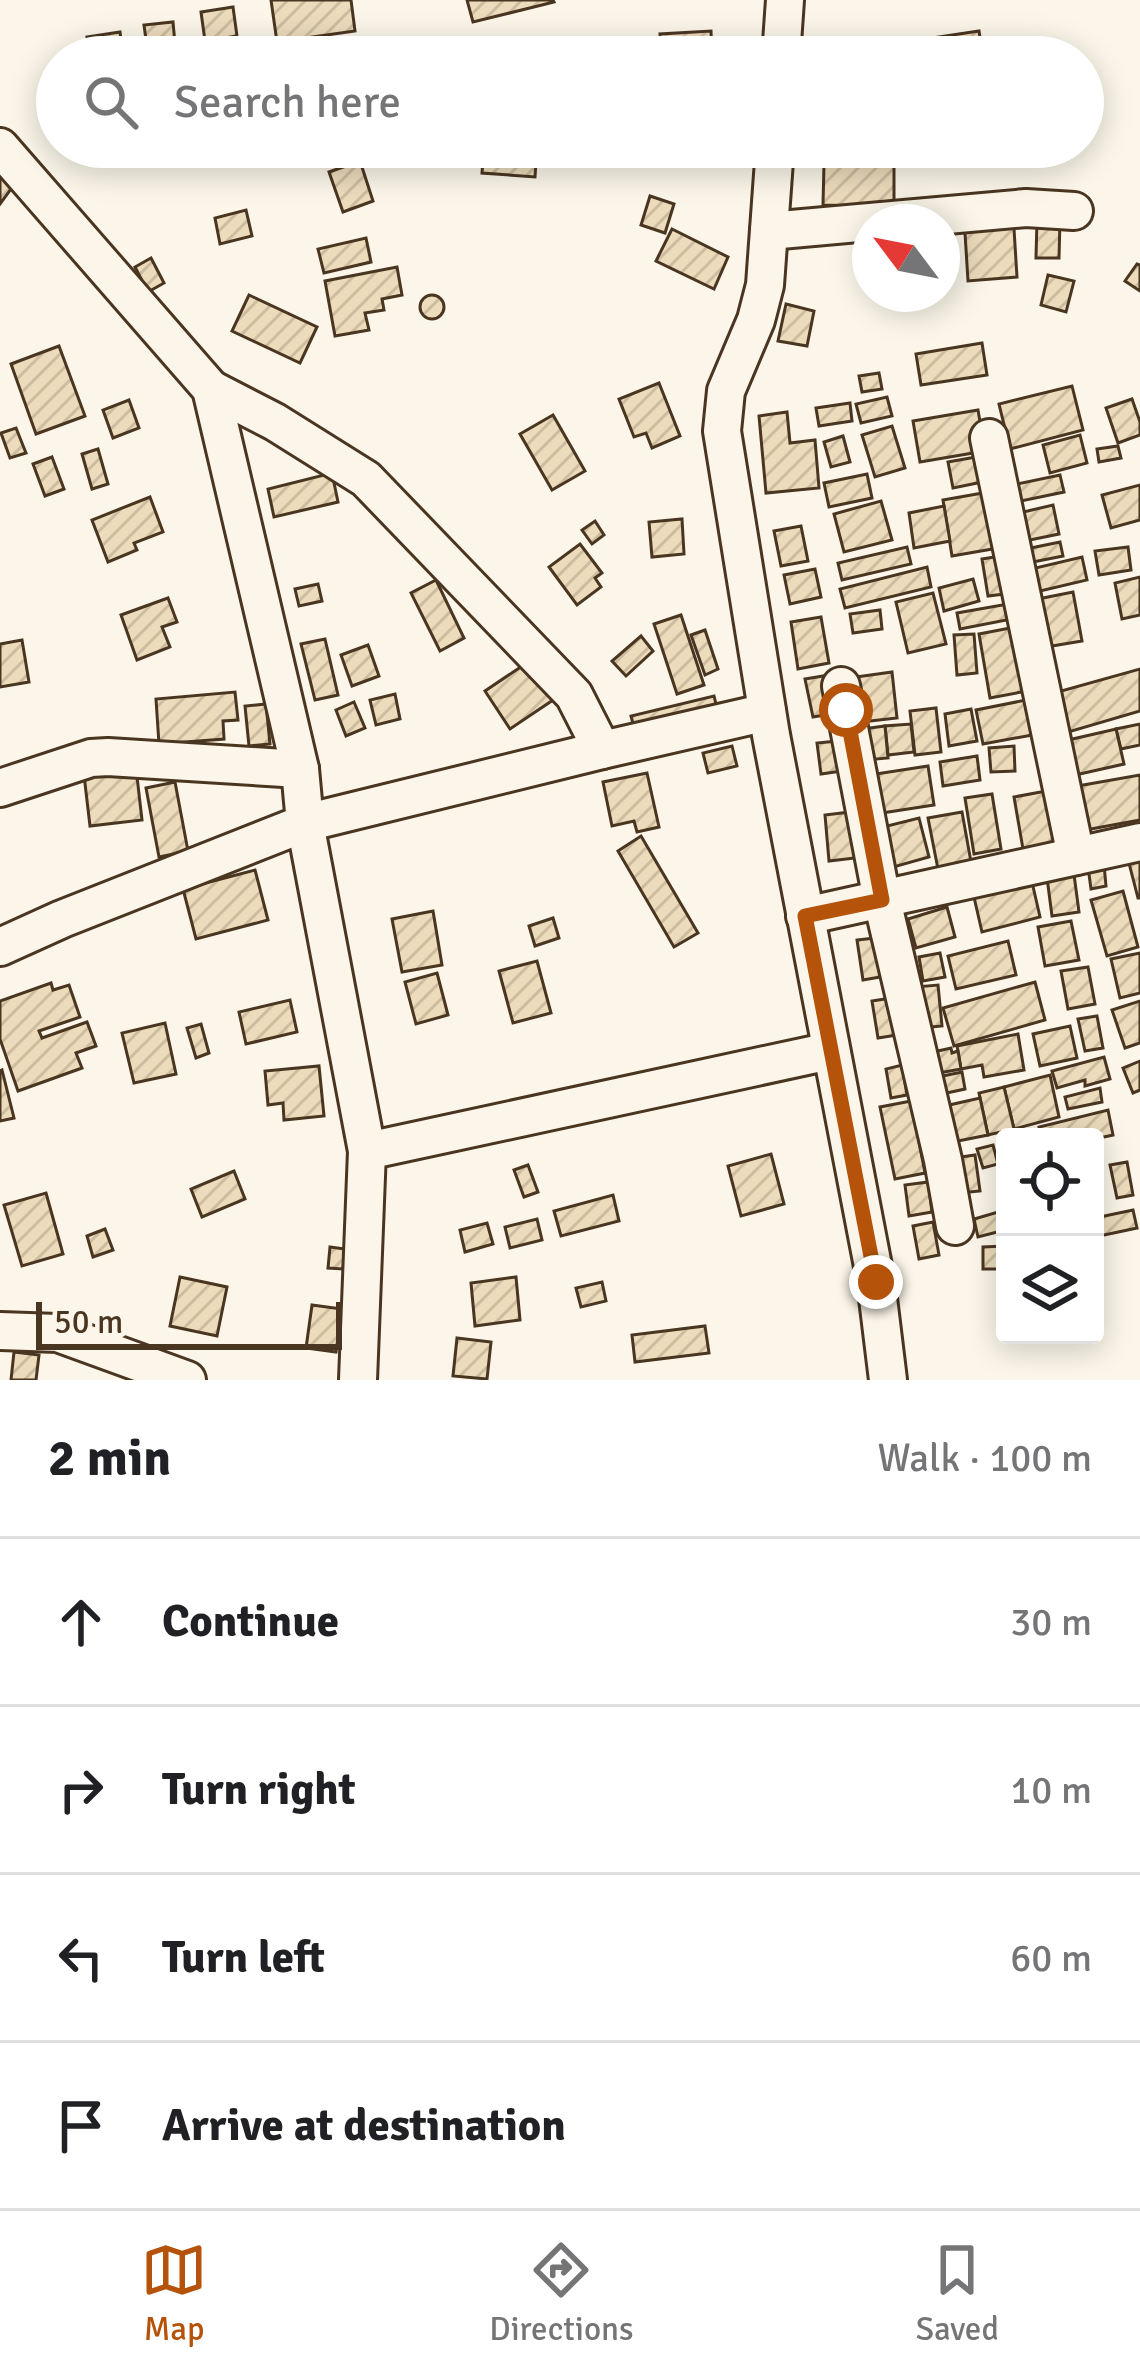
<!DOCTYPE html>
<html lang="en">
<head>
<meta charset="utf-8">
<style>
  body { margin:0; font-family:Signika,sans-serif; background:#f2f2f2; color:#202124 }
  .controls { position:absolute; right:36px; bottom:36px; display:grid; overflow:hidden; border-radius:12px; box-shadow:0 6px 30px #0003 }
  .controls button { width:108px; height:108px; display:grid; place-items:center; padding:0; border:0; border-bottom:3px solid #e0e0e0; background:#fff; color:#202124; font:60px sans-serif }
  .compass { position:absolute; left:852px; top:204px; width:108px; height:108px; border-radius:50%; background:#fff; box-shadow:0 6px 30px #0003; rotate:302deg }
  .scale { position:absolute; left:36px; bottom:30px; width:306px; box-sizing:border-box; padding-left:12px; border:6px solid #4a3520; border-top:0; font-size:33px; line-height:42px; white-space:nowrap; color:#4a3520; -webkit-text-stroke:9px #fbf6e9; paint-order:stroke }
  .stop { position:absolute; width:36px; height:36px; margin:-27px; border:9px solid #b45309; border-radius:50%; background:#fff }
  .stop.end { background:#b45309; border-color:#fff; box-shadow:0 3px 12px #0008 }
  .list { margin:0; padding:0; list-style:none }
  h2 { display:flex; justify-content:space-between; align-items:center; height:156px; margin:0; padding:0 48px; font-size:51px }
  h2 small { font-size:39px; font-weight:400; color:#757577 }
  .list li { display:grid; grid-template-columns:78px 1fr auto; gap:36px; align-items:center; box-sizing:border-box; height:168px; padding:0 48px; border-top:3px solid #e0e0e0 }
  .list b { display:block; font-size:45px; white-space:nowrap }
  .list em { font-size:39px; font-style:normal; color:#757577 }
  .icon { flex:none; width:66px; height:66px; fill:none; stroke:currentColor; stroke-width:2; stroke-linecap:round; stroke-linejoin:round }
  .map { position:relative; flex:none; width:1140px; height:1380px; overflow:hidden }
  .search { position:absolute; background:#fff; box-shadow:0 6px 30px #0003; left:36px; right:36px; top:36px; height:132px; display:flex; align-items:center; gap:30px; box-sizing:border-box; padding:0 42px; border-radius:66px; color:#757577; font-size:45px }
  .sheet { height:828px; background:#fff }
  nav { display:flex; justify-content:space-around; align-items:center; box-sizing:border-box; height:168px; border-top:3px solid #e0e0e0; background:#fff; font-size:33px; color:#757577 }
  nav a { display:grid; justify-items:center; gap:6px }
  nav .on { color:#b45309 }
  .map>svg:first-child { display:block }
  .building { fill:url(#building-hatch); stroke:#4a3520; stroke-width:3 }
  .lines { fill:none; stroke-linecap:round; stroke-linejoin:round }
  .street-casing { stroke:#4a3520; stroke-width:42 }
  .street { stroke:#fbf6e9; stroke-width:36 }
  .route { stroke:#b45309; stroke-width:15 }
</style>
</head>
<body>
<div class="map">
<svg width="1140" height="1380" viewBox="0 0 1140 1380">
  <defs>
    <pattern id="building-hatch" width="6" height="6" patternUnits="userSpaceOnUse" patternTransform="scale(3)"><rect width="6" height="6" fill="#ecdcbc"/><path d="M-1 1l2-2M0 6l6-6M5 7l2-2" fill="none" stroke="#ccbda1"/></pattern>
  </defs>
  <rect width="100%" height="100%" fill="#fbf6e9"/>
  <g class="building">
    <path d="M 271,0 L 351,0 L 355,31 L 277,42 Z"/>
    <path d="M 467,0 L 553,0 L 554,2 L 473,22 Z"/>
    <path d="M 233,7 L 237,36 L 205,41 L 201,12 Z"/>
    <path d="M 173,22 L 175,44 L 147,47 L 144,25 Z"/>
    <path d="M 711,31 L 712,57 L 661,57 L 660,34 Z"/>
    <path d="M 979,31 L 983,57 L 901,57 L 899,43 Z"/>
    <path d="M 120,32 L 123,54 L 90,57 L 87,37 Z"/>
    <rect x="300" y="46" width="31" height="11"/>
    <path d="M 484,147 L 537,147 L 535,177 L 482,173 Z"/>
    <path d="M 702,147 L 740,147 L 737,163 L 700,157 Z"/>
    <path d="M 360,161 L 373,201 L 343,212 L 329,172 Z"/>
    <path d="M 0,164 L 19,178 L 0,204 Z"/>
    <path d="M 824,164 L 894,165 L 894,207 L 823,205 Z"/>
    <path d="M 650,196 L 674,204 L 665,233 L 641,225 Z"/>
    <path d="M 246,210 L 252,236 L 220,244 L 215,218 Z"/>
    <path d="M 1013,213 L 1017,277 L 968,281 L 964,217 Z"/>
    <path d="M 1037,219 L 1060,220 L 1059,258 L 1036,258 Z"/>
    <path d="M 672,229 L 728,257 L 714,289 L 656,261 Z"/>
    <path d="M 366,238 L 371,262 L 324,273 L 318,249 Z"/>
    <path d="M 151,258 L 164,283 L 148,292 L 135,267 Z"/>
    <path d="M 1137,264 L 1140,265 L 1140,291 L 1125,281 Z"/>
    <path d="M 397,267 L 402,295 L 382,299 L 384,310 L 365,313 L 369,330 L 335,336 L 325,281 Z"/>
    <path d="M 1048,275 L 1074,281 L 1066,312 L 1041,305 Z"/>
    <circle cx="432" cy="307" r="12"/>
    <path d="M 249,295 L 317,327 L 300,363 L 232,331 Z"/>
    <path d="M 786,304 L 814,311 L 807,346 L 778,341 Z"/>
    <path d="M 982,343 L 987,375 L 921,385 L 916,354 Z"/>
    <path d="M 59,346 L 85,416 L 36,434 L 11,364 Z"/>
    <path d="M 879,373 L 882,389 L 862,392 L 859,376 Z"/>
    <path d="M 659,383 L 680,436 L 652,448 L 646,433 L 634,437 L 619,399 Z"/>
    <path d="M 1072,386 L 1083,430 L 1010,449 L 999,404 Z"/>
    <path d="M 887,397 L 892,416 L 861,423 L 856,404 Z"/>
    <path d="M 1132,399 L 1140,422 L 1140,435 L 1118,443 L 1106,408 Z"/>
    <path d="M 129,400 L 139,428 L 113,438 L 103,410 Z"/>
    <path d="M 850,403 L 852,421 L 819,426 L 816,408 Z"/>
    <path d="M 978,410 L 985,451 L 920,462 L 913,421 Z"/>
    <path d="M 787,412 L 790,443 L 815,440 L 819,488 L 766,493 L 759,416 Z"/>
    <path d="M 553,415 L 585,471 L 552,490 L 520,434 Z"/>
    <path d="M 892,426 L 905,468 L 875,477 L 862,435 Z"/>
    <path d="M 16,428 L 26,453 L 10,458 L 1,433 Z"/>
    <path d="M 1080,435 L 1087,463 L 1050,473 L 1043,445 Z"/>
    <path d="M 843,436 L 850,462 L 831,467 L 824,442 Z"/>
    <path d="M 1118,446 L 1121,458 L 1099,462 L 1097,449 Z"/>
    <path d="M 98,449 L 108,484 L 92,489 L 82,454 Z"/>
    <path d="M 987,455 L 992,480 L 953,488 L 948,462 Z"/>
    <path d="M 52,457 L 64,489 L 45,496 L 33,464 Z"/>
    <path d="M 332,473 L 338,502 L 274,517 L 268,489 Z"/>
    <path d="M 867,474 L 872,498 L 829,507 L 824,483 Z"/>
    <path d="M 1060,475 L 1064,492 L 1016,502 L 1012,485 Z"/>
    <path d="M 1140,485 L 1140,520 L 1111,528 L 1102,495 Z"/>
    <path d="M 994,491 L 1004,547 L 952,556 L 943,500 Z"/>
    <path d="M 150,497 L 163,532 L 134,543 L 137,550 L 108,562 L 92,520 Z"/>
    <path d="M 881,501 L 892,540 L 844,552 L 834,514 Z"/>
    <path d="M 1053,505 L 1059,534 L 1025,541 L 1019,513 Z"/>
    <path d="M 944,506 L 950,541 L 914,548 L 909,513 Z"/>
    <path d="M 682,519 L 684,554 L 652,557 L 649,522 Z"/>
    <path d="M 595,521 L 604,535 L 592,544 L 582,530 Z"/>
    <path d="M 801,526 L 808,561 L 781,566 L 774,531 Z"/>
    <path d="M 1060,542 L 1063,556 L 1028,563 L 1026,549 Z"/>
    <path d="M 580,544 L 602,573 L 595,578 L 601,587 L 577,605 L 549,567 Z"/>
    <path d="M 907,547 L 911,564 L 842,580 L 838,563 Z"/>
    <path d="M 1128,547 L 1131,570 L 1099,575 L 1095,551 Z"/>
    <path d="M 1007,555 L 1013,593 L 988,596 L 982,559 Z"/>
    <path d="M 1082,557 L 1087,580 L 1036,592 L 1031,569 Z"/>
    <path d="M 927,567 L 931,587 L 845,608 L 840,589 Z"/>
    <path d="M 815,569 L 821,597 L 790,604 L 784,575 Z"/>
    <path d="M 1140,577 L 1140,615 L 1122,619 L 1115,583 Z"/>
    <path d="M 973,579 L 979,601 L 944,611 L 939,588 Z"/>
    <path d="M 436,580 L 464,638 L 440,651 L 411,593 Z"/>
    <path d="M 318,584 L 322,601 L 299,606 L 295,589 Z"/>
    <path d="M 1073,592 L 1082,641 L 1046,647 L 1038,599 Z"/>
    <path d="M 933,593 L 946,644 L 908,653 L 896,602 Z"/>
    <path d="M 168,598 L 177,622 L 162,627 L 170,647 L 137,660 L 121,615 Z"/>
    <path d="M 1019,602 L 1022,617 L 960,629 L 957,613 Z"/>
    <path d="M 880,610 L 882,629 L 853,633 L 850,614 Z"/>
    <path d="M 681,615 L 704,685 L 677,694 L 654,624 Z"/>
    <path d="M 821,617 L 829,663 L 798,669 L 791,622 Z"/>
    <path d="M 1021,626 L 1032,690 L 990,698 L 979,634 Z"/>
    <path d="M 705,630 L 718,669 L 705,675 L 691,635 Z"/>
    <path d="M 974,634 L 977,673 L 957,675 L 954,635 Z"/>
    <path d="M 641,636 L 653,651 L 626,676 L 612,661 Z"/>
    <path d="M 325,639 L 338,695 L 315,700 L 301,644 Z"/>
    <path d="M 22,640 L 29,682 L 0,687 L 0,644 Z"/>
    <path d="M 368,645 L 379,676 L 352,686 L 341,655 Z"/>
    <path d="M 531,660 L 556,698 L 510,729 L 485,691 Z"/>
    <path d="M 1140,669 L 1140,711 L 1065,733 L 1054,693 Z"/>
    <path d="M 892,672 L 897,718 L 861,722 L 856,677 Z"/>
    <path d="M 829,675 L 836,713 L 813,717 L 805,679 Z"/>
    <path d="M 235,692 L 238,720 L 223,721 L 224,739 L 159,744 L 156,699 Z"/>
    <path d="M 395,694 L 400,719 L 376,725 L 370,700 Z"/>
    <path d="M 714,696 L 719,716 L 636,735 L 631,716 Z"/>
    <path d="M 1036,698 L 1043,733 L 983,744 L 976,710 Z"/>
    <path d="M 354,702 L 365,728 L 346,736 L 336,710 Z"/>
    <path d="M 266,704 L 270,744 L 249,746 L 245,706 Z"/>
    <path d="M 936,708 L 941,752 L 915,755 L 910,711 Z"/>
    <path d="M 971,709 L 977,741 L 949,746 L 945,714 Z"/>
    <path d="M 911,724 L 914,752 L 888,755 L 885,726 Z"/>
    <path d="M 1140,724 L 1140,745 L 1121,749 L 1116,729 Z"/>
    <path d="M 885,726 L 888,758 L 866,760 L 862,729 Z"/>
    <path d="M 1116,729 L 1124,764 L 1071,776 L 1064,741 Z"/>
    <path d="M 838,741 L 842,771 L 821,774 L 817,743 Z"/>
    <path d="M 732,746 L 737,766 L 708,773 L 703,753 Z"/>
    <path d="M 1014,746 L 1015,771 L 991,772 L 989,748 Z"/>
    <path d="M 977,756 L 980,780 L 943,786 L 940,762 Z"/>
    <path d="M 928,766 L 934,805 L 882,813 L 876,774 Z"/>
    <path d="M 136,768 L 142,820 L 90,826 L 84,775 Z"/>
    <path d="M 647,773 L 659,827 L 637,832 L 634,821 L 612,826 L 603,782 Z"/>
    <path d="M 1140,775 L 1140,820 L 1080,831 L 1072,787 Z"/>
    <path d="M 175,782 L 188,851 L 159,857 L 146,788 Z"/>
    <path d="M 1046,791 L 1055,843 L 1023,849 L 1014,797 Z"/>
    <path d="M 992,794 L 1001,849 L 974,854 L 965,798 Z"/>
    <path d="M 850,812 L 855,858 L 829,861 L 825,815 Z"/>
    <path d="M 962,812 L 971,862 L 938,869 L 928,818 Z"/>
    <path d="M 919,818 L 929,857 L 890,868 L 879,828 Z"/>
    <path d="M 641,836 L 698,933 L 674,947 L 618,851 Z"/>
    <path d="M 1140,860 L 1140,898 L 1138,898 L 1129,863 Z"/>
    <path d="M 1104,864 L 1106,886 L 1091,889 L 1088,867 Z"/>
    <path d="M 1073,867 L 1079,912 L 1052,916 L 1046,870 Z"/>
    <path d="M 255,870 L 268,920 L 196,939 L 183,889 Z"/>
    <path d="M 1032,882 L 1040,917 L 982,932 L 974,897 Z"/>
    <path d="M 1123,891 L 1138,947 L 1107,956 L 1091,900 Z"/>
    <path d="M 947,907 L 955,937 L 916,948 L 908,919 Z"/>
    <path d="M 433,911 L 442,965 L 402,972 L 392,919 Z"/>
    <path d="M 553,918 L 559,938 L 535,946 L 529,926 Z"/>
    <path d="M 1071,921 L 1079,960 L 1045,966 L 1038,927 Z"/>
    <path d="M 875,938 L 880,977 L 863,980 L 857,940 Z"/>
    <path d="M 1008,941 L 1016,975 L 956,989 L 948,956 Z"/>
    <path d="M 940,953 L 945,977 L 923,981 L 919,957 Z"/>
    <path d="M 1140,953 L 1140,993 L 1120,998 L 1111,959 Z"/>
    <path d="M 537,961 L 551,1013 L 513,1023 L 499,971 Z"/>
    <path d="M 1088,967 L 1095,1004 L 1068,1009 L 1061,971 Z"/>
    <path d="M 437,973 L 448,1015 L 416,1024 L 405,982 Z"/>
    <path d="M 1035,982 L 1045,1020 L 954,1046 L 943,1008 Z"/>
    <path d="M 51,983 L 53,990 L 69,985 L 80,1017 L 39,1031 L 42,1038 L 87,1022 L 96,1046 L 76,1053 L 82,1068 L 18,1091 L 0,1039 L 0,1001 Z"/>
    <path d="M 938,985 L 942,1026 L 920,1028 L 915,987 Z"/>
    <path d="M 891,998 L 897,1035 L 878,1038 L 872,1001 Z"/>
    <path d="M 290,1000 L 297,1032 L 246,1044 L 239,1012 Z"/>
    <path d="M 1140,1001 L 1140,1043 L 1125,1048 L 1112,1010 Z"/>
    <path d="M 1097,1016 L 1103,1048 L 1085,1051 L 1078,1019 Z"/>
    <path d="M 165,1023 L 176,1074 L 134,1083 L 122,1033 Z"/>
    <path d="M 201,1024 L 209,1053 L 196,1058 L 187,1028 Z"/>
    <path d="M 1070,1026 L 1077,1058 L 1040,1066 L 1033,1034 Z"/>
    <path d="M 1018,1034 L 1024,1070 L 984,1077 L 982,1065 L 961,1069 L 957,1046 Z"/>
    <path d="M 951,1048 L 952,1053 L 958,1051 L 961,1069 L 933,1074 L 929,1053 Z"/>
    <path d="M 1104,1057 L 1110,1079 L 1085,1086 L 1085,1080 L 1057,1088 L 1052,1071 Z"/>
    <path d="M 1140,1061 L 1140,1090 L 1133,1093 L 1123,1068 Z"/>
    <path d="M 902,1065 L 907,1095 L 891,1098 L 886,1069 Z"/>
    <path d="M 319,1066 L 324,1116 L 284,1120 L 283,1103 L 268,1105 L 265,1071 Z"/>
    <path d="M 2,1070 L 14,1118 L 0,1121 L 0,1071 Z"/>
    <path d="M 962,1072 L 965,1089 L 942,1094 L 938,1077 Z"/>
    <path d="M 1050,1075 L 1059,1117 L 1014,1129 L 1004,1087 Z"/>
    <path d="M 1004,1087 L 1014,1129 L 988,1135 L 979,1093 Z"/>
    <path d="M 1100,1088 L 1102,1102 L 1068,1109 L 1065,1097 Z"/>
    <path d="M 980,1098 L 988,1135 L 953,1142 L 945,1106 Z"/>
    <path d="M 911,1101 L 925,1173 L 895,1179 L 880,1107 Z"/>
    <path d="M 1108,1110 L 1113,1135 L 1095,1139 L 1095,1137 L 1041,1137 L 1039,1127 Z"/>
    <path d="M 993,1145 L 998,1164 L 983,1168 L 977,1149 Z"/>
    <path d="M 771,1154 L 784,1204 L 741,1216 L 728,1166 Z"/>
    <path d="M 975,1155 L 980,1191 L 959,1193 L 954,1158 Z"/>
    <path d="M 1127,1162 L 1133,1195 L 1117,1198 L 1110,1165 Z"/>
    <path d="M 528,1165 L 538,1192 L 524,1197 L 514,1170 Z"/>
    <path d="M 234,1171 L 245,1199 L 202,1217 L 191,1189 Z"/>
    <path d="M 928,1182 L 932,1212 L 909,1216 L 905,1185 Z"/>
    <path d="M 46,1193 L 63,1254 L 22,1266 L 4,1205 Z"/>
    <path d="M 613,1195 L 619,1221 L 561,1236 L 554,1211 Z"/>
    <path d="M 1005,1210 L 1005,1230 L 978,1237 L 974,1219 Z"/>
    <path d="M 1133,1210 L 1137,1228 L 1095,1237 L 1095,1218 Z"/>
    <path d="M 537,1219 L 542,1240 L 510,1248 L 505,1227 Z"/>
    <path d="M 933,1222 L 939,1255 L 919,1259 L 913,1226 Z"/>
    <path d="M 487,1223 L 493,1244 L 465,1252 L 460,1230 Z"/>
    <path d="M 105,1229 L 113,1250 L 93,1257 L 87,1236 Z"/>
    <path d="M 1005,1246 L 1005,1269 L 983,1269 L 983,1247 Z"/>
    <path d="M 330,1247 L 345,1249 L 343,1269 L 328,1268 Z"/>
    <path d="M 180,1277 L 227,1287 L 217,1336 L 170,1326 Z"/>
    <path d="M 516,1277 L 520,1320 L 475,1326 L 471,1283 Z"/>
    <path d="M 602,1282 L 606,1301 L 581,1307 L 576,1288 Z"/>
    <path d="M 312,1305 L 342,1309 L 336,1352 L 306,1348 Z"/>
    <path d="M 705,1326 L 709,1353 L 635,1362 L 632,1335 Z"/>
    <path d="M 457,1338 L 491,1342 L 487,1379 L 453,1376 Z"/>
    <path d="M 14,1352 L 39,1355 L 36,1380 L 11,1380 Z"/>
  </g>
  <g class="lines">
    <g class="street-casing">
      <g id="street">
        <path d="M 781,57 L 785,0"/>
        <path d="M 0,147 L 211,389 L 300,769 L 305,823 L 367,1151 L 358,1380"/>
        <path d="M 775,147 L 765,285 L 756,320 L 726,391 L 722,431 L 771,735 L 876,1282 L 888,1380"/>
        <path d="M 769,231 L 1026,208 L 1074,211"/>
        <path d="M 989,438 L 1076,856"/>
        <path d="M 841,686 L 882,900 L 943,1160 L 955,1226"/>
        <path d="M 602,750 L 767,712"/>
        <path d="M 0,788 L 91,758 L 108,757 L 300,769"/>
        <path d="M 805,916 L 1140,842"/>
        <path d="M 0,947 L 62,919 L 305,823 L 602,750 L 574,695 L 366,479 L 275,422 L 211,389"/>
        <path d="M 367,1151 L 830,1051"/>
        <path d="M 0,1331 L 58,1333 L 187,1380"/>
      </g>
    </g>
    <use href="#street" class="street"/>
  </g>
  <g class="lines">
    <path class="route" d="M 846,710 L 882,900 L 805,916 L 876,1282"/>
  </g>
</svg>
<div class="controls">
<button><svg class="icon" aria-label="locate" viewBox="0 0 24 24"><circle cx="12" cy="12" r="6"/><path d="M12 2v4M12 18v4M2 12h4M18 12h4"/></svg></button>
<button><svg class="icon" aria-label="layers" viewBox="0 0 24 24"><path d="M12 4l9 5-9 5-9-5zM3 14l9 5 9-5"/></svg></button>
</div>
<svg class="compass" viewBox="-18 -18 36 36"><path d="M0-13l5 13h-10z" fill="#e53935"/><path d="M0 13l5-13h-10z" fill="#757577"/></svg>
<div class="scale">50 m</div>
<div class="stop" style="left:846px;top:710px"></div>
<div class="stop end" style="left:876px;top:1282px"></div>
<div class="search"><svg class="icon" aria-label="search" viewBox="0 0 24 24"><circle cx="10" cy="10" r="6"/><path d="M15 15l6 6"/></svg>Search here</div>
</div>
<section class="sheet">
<h2>2 min<small>Walk · 100 m</small></h2>
<ul class="list">
<li><svg class="icon" aria-label="ahead" viewBox="0 0 24 24"><path d="M12 20V5M6 11l6-6 6 6"/></svg><div><b>Continue</b></div><em>30 m</em></li>
<li><svg class="icon" aria-label="right" viewBox="0 0 24 24"><path d="M7 20v-9h11M14 6l5 5-5 5"/></svg><div><b>Turn right</b></div><em>10 m</em></li>
<li><svg class="icon" aria-label="left" viewBox="0 0 24 24"><path d="M17 20v-9H6M10 6l-5 5 5 5"/></svg><div><b>Turn left</b></div><em>60 m</em></li>
<li><svg class="icon" aria-label="arrive" viewBox="0 0 24 24"><path d="M6 21V4h12l-3 4 3 4H6"/></svg><div><b>Arrive at destination</b></div></li>
</ul>
</section>
<nav>
<a class="on"><svg class="icon" aria-label="map" viewBox="0 0 24 24"><path d="M3 6l6-2 6 2 6-2v14l-6 2-6-2-6 2zM9 4v14M15 6v14"/></svg>Map</a>
<a><svg class="icon" aria-label="directions" viewBox="0 0 24 24"><path d="M12 3l9 9-9 9-9-9zM9 14v-3h6M13 9l2 2-2 2"/></svg>Directions</a>
<a><svg class="icon" aria-label="saved" viewBox="0 0 24 24"><path d="M7 4h10v16l-5-4-5 4z"/></svg>Saved</a>
</nav>
</body>
</html>
